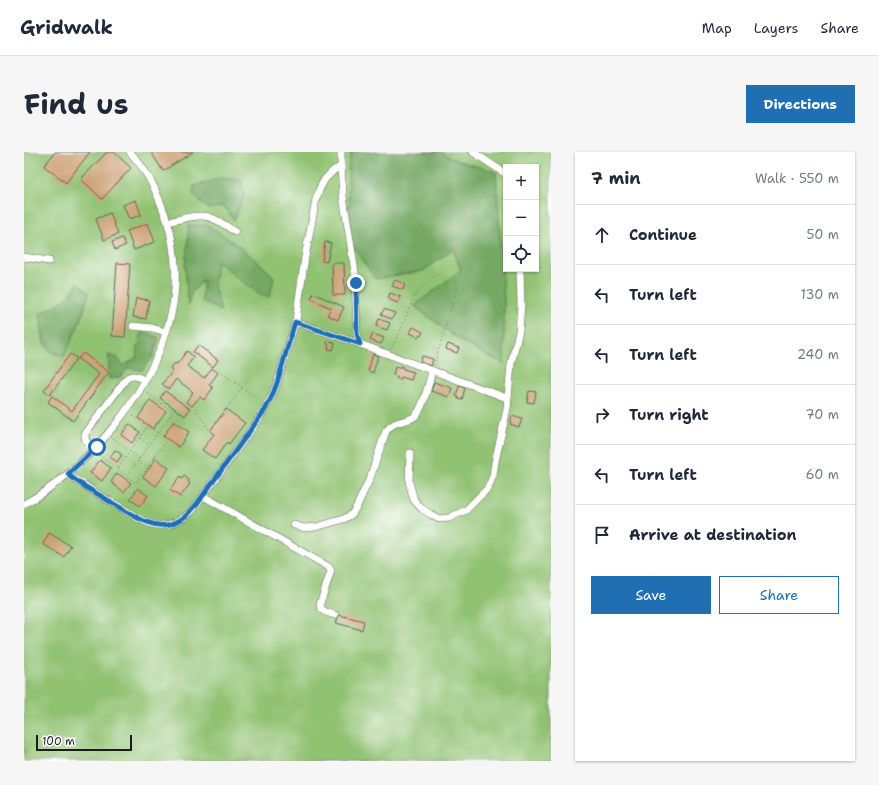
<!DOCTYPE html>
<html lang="en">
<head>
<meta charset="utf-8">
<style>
  body { margin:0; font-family:"Shantell Sans",sans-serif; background:#f6f6f7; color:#1f2937 }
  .controls { position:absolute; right:12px; top:12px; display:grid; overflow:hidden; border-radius:0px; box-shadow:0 1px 3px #0004 }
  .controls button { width:36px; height:36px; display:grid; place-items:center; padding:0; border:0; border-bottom:1px solid #e0e1e3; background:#fff; color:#1f2937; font:20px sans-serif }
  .scale { position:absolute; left:12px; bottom:10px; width:96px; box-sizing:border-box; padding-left:4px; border:2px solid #1c1c1c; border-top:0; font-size:11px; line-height:14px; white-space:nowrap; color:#1c1c1c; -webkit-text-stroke:3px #fff; paint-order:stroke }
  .stop { position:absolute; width:12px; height:12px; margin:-9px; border:3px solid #1f6fb2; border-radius:50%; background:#fff }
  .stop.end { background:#1f6fb2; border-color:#fff; box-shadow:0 1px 4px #0008 }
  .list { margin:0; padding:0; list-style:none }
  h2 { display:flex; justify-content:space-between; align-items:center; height:52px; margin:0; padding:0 16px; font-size:17px }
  h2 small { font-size:13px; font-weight:400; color:#747a83 }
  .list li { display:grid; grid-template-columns:26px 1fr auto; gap:12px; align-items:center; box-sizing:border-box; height:60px; padding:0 16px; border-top:1px solid #e0e1e3 }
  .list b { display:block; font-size:15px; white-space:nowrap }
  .list em { font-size:13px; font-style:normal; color:#747a83 }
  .actions { display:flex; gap:8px; padding:12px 16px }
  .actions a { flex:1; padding:9px 0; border:1px solid #1f6fb2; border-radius:0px; text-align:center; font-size:14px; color:#1f6fb2 }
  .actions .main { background:#1f6fb2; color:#fff }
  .icon { flex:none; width:22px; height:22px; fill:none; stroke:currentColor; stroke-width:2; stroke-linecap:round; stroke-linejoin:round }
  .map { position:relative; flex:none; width:527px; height:609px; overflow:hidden; border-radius:0px }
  header { display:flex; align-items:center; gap:24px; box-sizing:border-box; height:56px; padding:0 20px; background:#fff; border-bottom:1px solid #e0e1e3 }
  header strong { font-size:19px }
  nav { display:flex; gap:22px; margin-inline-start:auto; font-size:14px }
  .intro { display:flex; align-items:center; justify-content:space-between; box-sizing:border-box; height:96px; padding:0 24px }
  h1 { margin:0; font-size:28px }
  .button { padding:10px 18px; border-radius:0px; background:#1f6fb2; color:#fff; font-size:14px; font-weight:700 }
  main { display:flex; gap:24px; padding:0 24px }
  aside { flex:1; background:#fff; border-radius:0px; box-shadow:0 1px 3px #0004 }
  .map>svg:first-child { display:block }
  .green { fill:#91c272; stroke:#566f47; fill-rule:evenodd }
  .forest { fill:#74a864; stroke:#486240 }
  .building { fill:#cda276 }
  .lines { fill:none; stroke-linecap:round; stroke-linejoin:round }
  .minor-casing { stroke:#656258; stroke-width:8 }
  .path { stroke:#656258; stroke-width:1; stroke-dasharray:1 3; stroke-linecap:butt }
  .minor { stroke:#fff; stroke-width:7 }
  .route { stroke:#1f6fb2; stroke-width:5 }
</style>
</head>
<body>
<header>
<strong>Gridwalk</strong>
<nav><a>Map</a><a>Layers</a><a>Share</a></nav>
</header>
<div class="intro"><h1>Find us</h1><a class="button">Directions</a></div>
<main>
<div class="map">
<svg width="527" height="609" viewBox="0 0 527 609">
  <rect width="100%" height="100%" fill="#fff"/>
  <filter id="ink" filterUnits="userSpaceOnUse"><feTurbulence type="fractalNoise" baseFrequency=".025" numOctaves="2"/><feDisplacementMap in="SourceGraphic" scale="8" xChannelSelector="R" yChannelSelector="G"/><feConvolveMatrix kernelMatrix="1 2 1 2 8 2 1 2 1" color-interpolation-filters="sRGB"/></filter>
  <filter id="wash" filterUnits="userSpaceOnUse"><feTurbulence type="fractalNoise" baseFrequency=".012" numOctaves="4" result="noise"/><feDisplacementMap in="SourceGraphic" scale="16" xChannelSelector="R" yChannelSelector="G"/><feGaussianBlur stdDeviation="0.9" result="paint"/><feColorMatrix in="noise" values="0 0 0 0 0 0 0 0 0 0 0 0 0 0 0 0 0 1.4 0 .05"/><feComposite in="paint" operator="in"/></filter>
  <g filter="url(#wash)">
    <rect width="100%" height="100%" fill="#ece5c7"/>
    <path class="green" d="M 0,0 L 527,0 L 527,609 L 0,609 ZM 482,15 L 512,15 L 512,117 L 482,117 Z"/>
    <g class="forest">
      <path d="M 327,0 L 416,0 L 432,8 L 472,20 L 480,147 L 480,212 L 438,190 L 390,154 L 437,118 L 429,97 L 399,119 L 351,127 L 326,89 L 324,18 Z"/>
      <path d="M 198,26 L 217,28 L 220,44 L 210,68 L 200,54 L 184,57 L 169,43 L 170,34 Z"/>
      <path d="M 183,73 C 207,88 230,105 250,125 L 246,145 L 237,143 L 211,124 L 193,109 L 190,134 L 197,159 L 178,149 L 179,128 L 168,140 L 164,153 L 161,115 L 164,88 L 164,74 Z"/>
      <path d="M 54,131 L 65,141 L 58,165 L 40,205 L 27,200 L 20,191 L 16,162 L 44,146 Z"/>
      <path d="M 119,180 L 135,186 L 128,206 L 118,218 L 104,216 L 96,225 L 85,227 L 85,208 L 84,203 L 94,206 L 99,214 L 112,206 L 116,186 Z"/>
    </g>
    <g id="blocks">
      <g class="building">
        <path d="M 31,0 L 66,0 L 42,31 L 20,14 Z"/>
        <path d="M 83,0 L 90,0 L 107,16 L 78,47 L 57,27 Z"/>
        <path d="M 127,0 L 169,0 L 139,19 Z"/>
        <path d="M 112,48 L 117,63 L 105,67 L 99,53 Z"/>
        <path d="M 86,61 L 94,82 L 80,88 L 72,67 Z"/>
        <path d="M 124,71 L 131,90 L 110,98 L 103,79 Z"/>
        <path d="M 98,86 L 102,93 L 91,98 L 88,90 Z"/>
        <path d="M 301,90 L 307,91 L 303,110 L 298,109 Z"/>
        <path d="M 93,111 L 106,112 L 101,185 L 88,184 Z"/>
        <path d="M 308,111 L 320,111 L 321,143 L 309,143 Z"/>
        <path d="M 371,128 L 381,132 L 379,138 L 368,134 Z"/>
        <path d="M 289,141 L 320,155 L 314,168 L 303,163 L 307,156 L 287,147 Z"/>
        <path d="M 366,141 L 377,145 L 374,151 L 364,147 Z"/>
        <path d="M 112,146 L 125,148 L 122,167 L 109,165 Z"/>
        <path d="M 360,157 L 371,161 L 368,167 L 357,163 Z"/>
        <path d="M 355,167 L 366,171 L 363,178 L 352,174 Z"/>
        <path d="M 389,175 L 399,180 L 397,184 L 395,183 L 394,185 L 386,181 Z"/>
        <path d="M 349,182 L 360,186 L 357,192 L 346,188 Z"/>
        <path d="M 304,189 L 311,191 L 309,198 L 304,197 L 305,193 L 303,192 Z"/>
        <path d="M 424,192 L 435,196 L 433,201 L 422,197 Z"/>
        <path d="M 174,193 L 194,208 L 189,215 L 169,200 Z"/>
        <path d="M 163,199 L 170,205 L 163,214 L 180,226 L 188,216 L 194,221 L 185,233 L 189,236 L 180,248 L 176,245 L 168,254 L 162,250 L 169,240 L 152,227 L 145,237 L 138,232 L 149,219 L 146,217 L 151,211 L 153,212 Z"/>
        <path d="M 59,201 L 85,220 L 49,269 L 24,250 L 28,244 L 48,259 L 75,222 L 54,207 Z"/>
        <path d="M 46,202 L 53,206 L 26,243 L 20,238 Z"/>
        <path d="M 349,202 L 354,204 L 349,221 L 344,219 Z"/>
        <path d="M 398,204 L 409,207 L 407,214 L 396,210 Z"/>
        <path d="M 376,214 L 379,215 L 379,217 L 390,220 L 387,228 L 377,225 L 376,228 L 372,226 L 373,224 L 369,223 L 371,215 L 376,216 Z"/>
        <path d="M 410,230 L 428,236 L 425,245 L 407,239 Z"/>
        <path d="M 435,234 L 441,236 L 438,248 L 434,247 L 434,245 L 432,244 Z"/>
        <path d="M 141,239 L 166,257 L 161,264 L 136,246 Z"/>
        <path d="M 505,239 L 512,240 L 510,251 L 503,250 Z"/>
        <path d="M 126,248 L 142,259 L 129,277 L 114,266 Z"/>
        <path d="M 202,257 L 221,271 L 205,292 L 203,290 L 191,307 L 178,298 L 190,282 L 186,279 Z"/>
        <path d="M 488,264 L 498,267 L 495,275 L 486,272 Z"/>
        <path d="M 150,269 L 165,280 L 155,295 L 139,284 Z"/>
        <path d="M 105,272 L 116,280 L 108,291 L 97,283 Z"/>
        <path d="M 91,298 L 98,303 L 93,310 L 86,305 Z"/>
        <path d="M 132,306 L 145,316 L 132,334 L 119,325 Z"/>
        <path d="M 76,308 L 87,316 L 78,329 L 66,321 Z"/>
        <path d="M 93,321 L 107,331 L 100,340 L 87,330 Z"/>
        <path d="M 160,324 L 165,328 L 164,330 L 166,332 L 156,345 L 146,338 L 156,325 L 158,327 Z"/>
        <path d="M 114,336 L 124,344 L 116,354 L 106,347 Z"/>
        <path d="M 25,381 L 47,394 L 40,405 L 19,392 Z"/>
        <path d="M 315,463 L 340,469 L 338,478 L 312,471 Z"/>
      </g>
    </g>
  </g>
  <g filter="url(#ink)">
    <use href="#blocks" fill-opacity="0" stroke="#656258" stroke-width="1"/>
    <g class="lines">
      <g class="minor-casing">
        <g id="minor">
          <path d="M 317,0 L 317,15 L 319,44 L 331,120 L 333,182 L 336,192"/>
          <path d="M 449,0 L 482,22"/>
          <path d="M 144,70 C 157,67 172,62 185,65 C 195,68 203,74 211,80"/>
          <path d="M 0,105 L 25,109"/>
          <path d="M 271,170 L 336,192 L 483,246"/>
          <path d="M 109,174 L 128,176 L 142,180"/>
          <path d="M 70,297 C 65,293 60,289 61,282 L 102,227 C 108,221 114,225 120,228"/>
          <path d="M 386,301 L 385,330 L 390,348 L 397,356 L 406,362 L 415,367 L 425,366 L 442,358 L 464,336 L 469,324 L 471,310 L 483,257 L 487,212 L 495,179 L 497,152 L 496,117"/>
          <path d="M 44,322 C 48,326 53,329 59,332 C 70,340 82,347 93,353 C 105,360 118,371 132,373 C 146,375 158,368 168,359 L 235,267 L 248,244 L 253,231 L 272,168 L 281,105 L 292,47 L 296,36 L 301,27 L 310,18 L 317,15"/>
          <path d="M 179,344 L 305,415 L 307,419 L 296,452 C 296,460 305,461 311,463"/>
          <path d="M 0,352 C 64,317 124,244 144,174 C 156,135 153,90 137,52 C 130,33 120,15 106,0"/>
          <path d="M 270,373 L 280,376 L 292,375 L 320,367 L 328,362 L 333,354 L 346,326 L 362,279 C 370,268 380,271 390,265 C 399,259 405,230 408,219"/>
        </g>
      </g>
      <g class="path">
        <path d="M 367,197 L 378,175 L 389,146 L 396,137 L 413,122"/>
        <path d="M 410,213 L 434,133 L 429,126"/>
        <path d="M 195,219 L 237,249"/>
        <path d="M 171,256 L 186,279 L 218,236"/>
        <path d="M 89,286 L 115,307 L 103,324"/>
        <path d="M 116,286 L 125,292"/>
        <path d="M 75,303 L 112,331 L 143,288 L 107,262"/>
        <path d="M 115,307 L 149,260 L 122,240"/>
        <path d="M 114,309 L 123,315"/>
        <path d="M 94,316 L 123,275"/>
      </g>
      <use href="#minor" class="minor"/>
    </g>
  </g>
  <g class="lines" filter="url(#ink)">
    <path class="route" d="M 73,295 L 44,322 C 54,332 73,341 85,349 C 116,367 143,391 172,353 L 241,258 L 248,244 L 253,231 L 271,170 L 336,192 L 333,182 L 332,131"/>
  </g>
</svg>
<div class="controls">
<button>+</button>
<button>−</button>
<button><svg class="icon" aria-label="locate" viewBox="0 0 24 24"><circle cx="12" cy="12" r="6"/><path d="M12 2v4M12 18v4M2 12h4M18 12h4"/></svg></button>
</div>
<div class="scale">100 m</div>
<div class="stop" style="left:73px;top:295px"></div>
<div class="stop end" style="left:332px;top:131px"></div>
</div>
<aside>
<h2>7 min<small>Walk · 550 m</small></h2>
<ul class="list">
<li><svg class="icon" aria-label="ahead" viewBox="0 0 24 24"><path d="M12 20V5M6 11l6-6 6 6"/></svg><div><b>Continue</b></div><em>50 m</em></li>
<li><svg class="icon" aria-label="left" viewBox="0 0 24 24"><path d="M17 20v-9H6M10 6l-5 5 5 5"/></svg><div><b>Turn left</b></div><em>130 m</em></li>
<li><svg class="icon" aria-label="left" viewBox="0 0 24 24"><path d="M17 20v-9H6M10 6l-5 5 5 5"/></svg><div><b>Turn left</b></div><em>240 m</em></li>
<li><svg class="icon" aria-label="right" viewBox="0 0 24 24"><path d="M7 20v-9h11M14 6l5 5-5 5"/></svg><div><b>Turn right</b></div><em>70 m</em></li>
<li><svg class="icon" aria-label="left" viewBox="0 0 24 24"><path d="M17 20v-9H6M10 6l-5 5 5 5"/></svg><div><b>Turn left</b></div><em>60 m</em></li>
<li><svg class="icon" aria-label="arrive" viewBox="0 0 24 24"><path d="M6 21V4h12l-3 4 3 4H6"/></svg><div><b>Arrive at destination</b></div></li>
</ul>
<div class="actions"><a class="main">Save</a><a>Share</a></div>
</aside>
</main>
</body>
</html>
